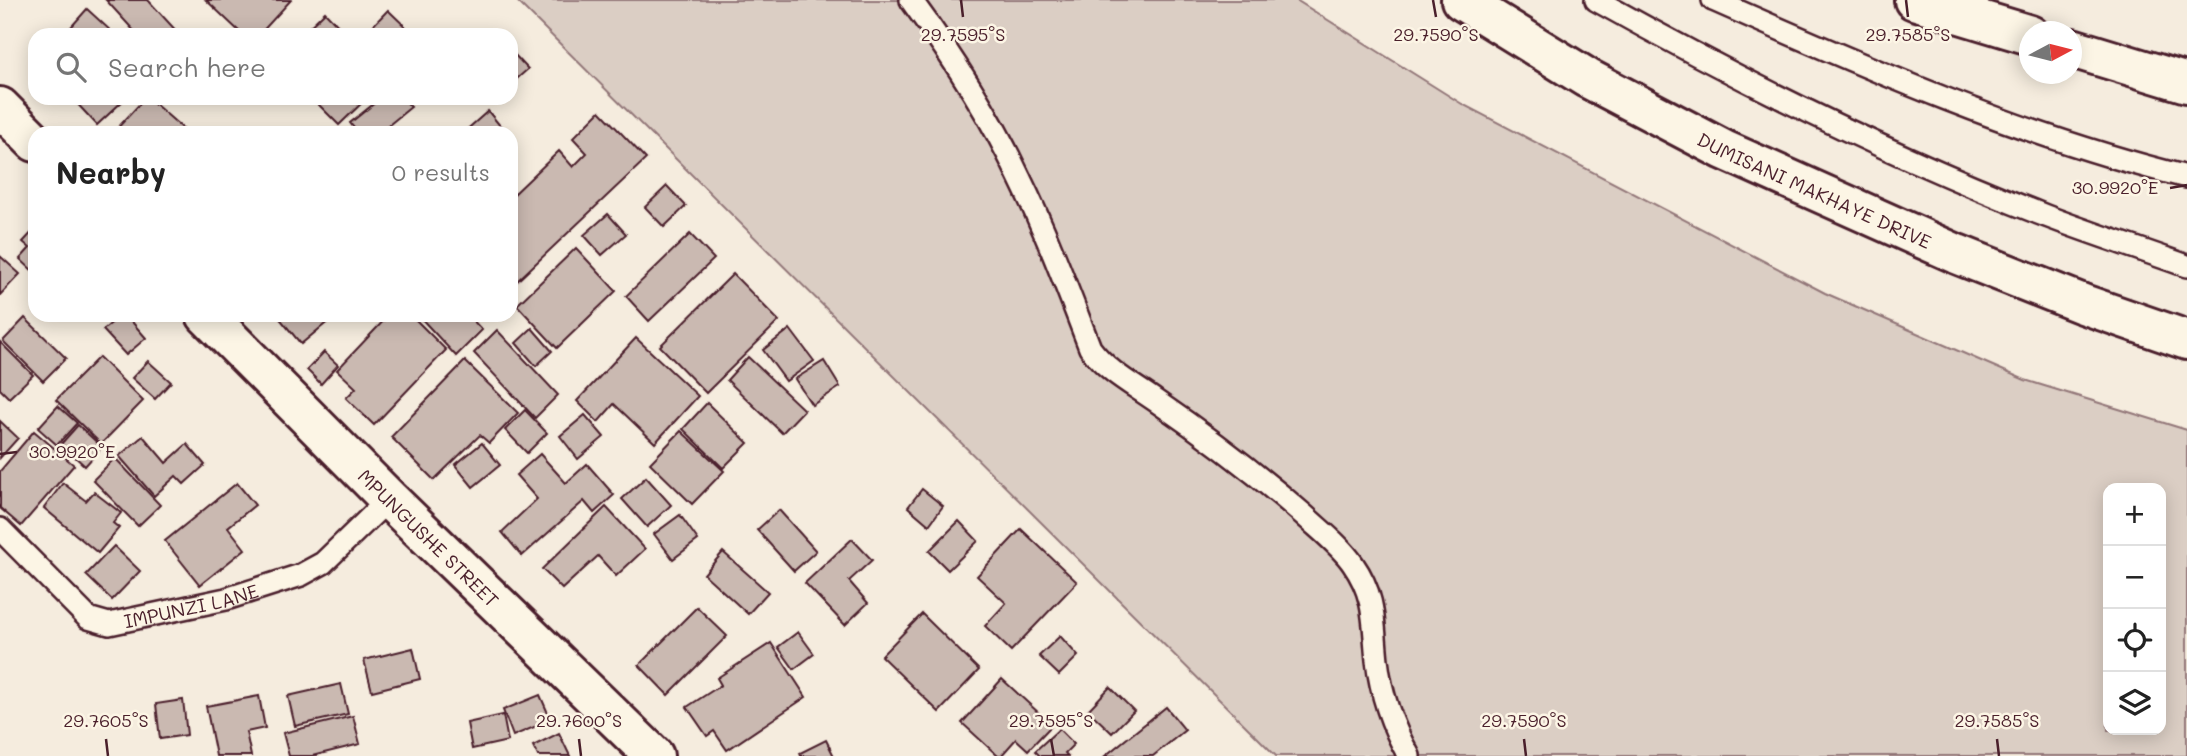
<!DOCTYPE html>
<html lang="en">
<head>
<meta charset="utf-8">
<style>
  body { margin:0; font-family:Mali,sans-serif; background:#f2f2f2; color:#222 }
  .controls { position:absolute; right:21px; bottom:21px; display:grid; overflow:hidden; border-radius:14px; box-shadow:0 4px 18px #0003 }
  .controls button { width:63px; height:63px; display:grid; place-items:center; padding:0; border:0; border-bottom:2px solid #e0e0e0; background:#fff; color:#222; font:35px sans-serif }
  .compass { position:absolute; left:2019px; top:21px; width:63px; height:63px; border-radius:50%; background:#fff; box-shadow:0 4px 18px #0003; rotate:83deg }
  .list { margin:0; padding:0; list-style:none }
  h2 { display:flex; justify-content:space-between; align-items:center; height:91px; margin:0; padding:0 28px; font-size:30px }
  h2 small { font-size:23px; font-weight:400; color:#767676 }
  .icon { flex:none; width:38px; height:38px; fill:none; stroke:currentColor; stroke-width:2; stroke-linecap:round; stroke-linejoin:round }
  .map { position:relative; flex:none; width:2187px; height:756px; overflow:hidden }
  .search { position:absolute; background:#fff; box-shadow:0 4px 18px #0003; left:28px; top:28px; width:490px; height:77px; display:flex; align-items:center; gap:18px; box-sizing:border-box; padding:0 24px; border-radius:21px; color:#767676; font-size:26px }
  .panel { position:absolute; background:#fff; box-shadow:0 4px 18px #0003; left:28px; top:126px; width:490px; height:196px; border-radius:21px }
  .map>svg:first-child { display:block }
  .green { fill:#dbcec4; stroke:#927678; stroke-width:2; fill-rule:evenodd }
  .building { fill:#cab9b1; stroke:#4a1f2b; stroke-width:2 }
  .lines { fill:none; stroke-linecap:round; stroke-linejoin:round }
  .service-casing { stroke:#4a1f2b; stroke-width:26 }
  .minor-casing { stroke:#4a1f2b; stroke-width:44 }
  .primary-casing { stroke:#4a1f2b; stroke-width:44 }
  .service { stroke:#fcf5e5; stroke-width:21 }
  .minor { stroke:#fcf5e5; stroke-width:38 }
  .primary { stroke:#fcf5e5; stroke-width:38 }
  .ticks { fill:none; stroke:#4a1f2b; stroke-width:2.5 }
  .labels { text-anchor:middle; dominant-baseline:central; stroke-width:5; stroke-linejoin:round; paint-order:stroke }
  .street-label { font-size:19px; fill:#4a1f2b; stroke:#fcf5e5 }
  .ticks-label { font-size:18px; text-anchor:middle; fill:#4a1f2b; stroke:#fcf5e5; stroke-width:5; stroke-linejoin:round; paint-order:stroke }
</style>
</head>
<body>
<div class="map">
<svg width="2187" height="756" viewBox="0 0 2187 756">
  <rect width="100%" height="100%" fill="#f5ecde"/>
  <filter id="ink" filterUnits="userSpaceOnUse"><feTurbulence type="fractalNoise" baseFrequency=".0143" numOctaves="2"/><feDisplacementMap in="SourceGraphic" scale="14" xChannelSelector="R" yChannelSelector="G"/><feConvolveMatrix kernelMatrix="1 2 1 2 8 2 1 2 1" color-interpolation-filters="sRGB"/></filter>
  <g filter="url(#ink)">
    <path class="green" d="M 516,0 L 1296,0 L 1462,104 L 1825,293 L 2025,380 L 2187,430 L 2187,756 L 1276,756 ZM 2108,488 L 2161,488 L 2161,730 L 2108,730 Z"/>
    <g class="building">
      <path d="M 106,0 L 148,0 L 180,35 L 134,35 L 136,33 Z"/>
      <path d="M 206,0 L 291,0 L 259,35 L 243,35 Z"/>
      <path d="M 87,9 L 111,31 L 108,35 L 64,35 Z"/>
      <path d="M 388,10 L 414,35 L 364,35 Z"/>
      <path d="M 325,12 L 347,35 L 301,35 Z"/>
      <path d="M 511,51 L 528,69 L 511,84 Z"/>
      <path d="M 72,98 L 126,98 L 97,125 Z"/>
      <path d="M 145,98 L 148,98 L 188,133 L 113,133 Z"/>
      <path d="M 312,98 L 367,98 L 339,125 Z"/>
      <path d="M 381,98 L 403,98 L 411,107 L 379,133 L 358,133 L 350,123 Z"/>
      <path d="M 488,111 L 506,133 L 463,133 Z"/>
      <path d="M 600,111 L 646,159 L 514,284 L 511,281 L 511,197 L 559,151 L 573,167 L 587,153 L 573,138 Z"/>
      <path d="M 667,186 L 686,206 L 664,227 L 645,207 Z"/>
      <path d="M 608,214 L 626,234 L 602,255 L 584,235 Z"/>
      <path d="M 35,229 L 35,273 L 20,259 L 30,248 L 23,242 Z"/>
      <path d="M 690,234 L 714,259 L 649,321 L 626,296 Z"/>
      <path d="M 576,248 L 616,291 L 557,348 L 517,305 Z"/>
      <path d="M 0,256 L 20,274 L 0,295 Z"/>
      <path d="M 733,274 L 779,321 L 706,393 L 660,346 Z"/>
      <path d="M 121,315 L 126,315 L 146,338 L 126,355 L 103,330 Z"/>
      <path d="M 277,315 L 336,315 L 301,344 Z"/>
      <path d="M 389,315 L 411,315 L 446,350 L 374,425 L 346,398 L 356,388 L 337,370 Z"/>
      <path d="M 418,315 L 468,315 L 482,330 L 456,356 Z"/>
      <path d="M 25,318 L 66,358 L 43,381 L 3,341 Z"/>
      <path d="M 532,328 L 552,351 L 536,366 L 516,343 Z"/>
      <path d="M 790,329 L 814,361 L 786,381 L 763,350 Z"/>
      <path d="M 497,330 L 558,395 L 535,418 L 474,353 Z"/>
      <path d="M 636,338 L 698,396 L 655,443 L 614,404 L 598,422 L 577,401 Z"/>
      <path d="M 0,342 L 33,375 L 9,398 L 0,389 Z"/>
      <path d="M 324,352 L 338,365 L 321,384 L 307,370 Z"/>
      <path d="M 99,357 L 143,401 L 101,444 L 56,400 Z"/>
      <path d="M 748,357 L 804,410 L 782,433 L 727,380 Z"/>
      <path d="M 148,361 L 171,382 L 155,399 L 132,378 Z"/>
      <path d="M 465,361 L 518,413 L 489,443 L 480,435 L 434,480 L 391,437 Z"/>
      <path d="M 824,361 L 840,387 L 812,405 L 795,379 Z"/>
      <path d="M 707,403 L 748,443 L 723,468 L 683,429 Z"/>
      <path d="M 58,406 L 77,423 L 57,445 L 38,428 Z"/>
      <path d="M 525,410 L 547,433 L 527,453 L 505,430 Z"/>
      <path d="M 585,415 L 604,437 L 578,459 L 560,436 Z"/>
      <path d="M 0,421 L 18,438 L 0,458 Z"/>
      <path d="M 78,425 L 102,447 L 85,466 L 61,444 Z"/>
      <path d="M 34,431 L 74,465 L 21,526 L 0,508 L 0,471 Z"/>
      <path d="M 681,431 L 724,471 L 692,504 L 650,463 Z"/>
      <path d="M 143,436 L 166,463 L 187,444 L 205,465 L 184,484 L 176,476 L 154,496 L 119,456 Z"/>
      <path d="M 482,443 L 500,465 L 473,487 L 455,465 Z"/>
      <path d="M 540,454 L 566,483 L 587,464 L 614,495 L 594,513 L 584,501 L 522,556 L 502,532 L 537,499 L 516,475 Z"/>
      <path d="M 115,458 L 160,505 L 138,526 L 93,480 Z"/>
      <path d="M 646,477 L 671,505 L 647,527 L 622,499 Z"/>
      <path d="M 63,483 L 86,501 L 94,492 L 121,513 L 113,523 L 119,528 L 98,553 L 44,508 Z"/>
      <path d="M 237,483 L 255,505 L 228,527 L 245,549 L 200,585 L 165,541 Z"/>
      <path d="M 922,489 L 943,506 L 929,525 L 908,507 Z"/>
      <path d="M 606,507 L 645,549 L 616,576 L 598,556 L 562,589 L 542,569 Z"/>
      <path d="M 779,510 L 816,551 L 794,571 L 757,530 Z"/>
      <path d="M 680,515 L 698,540 L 673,559 L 654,534 Z"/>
      <path d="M 959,521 L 978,541 L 948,570 L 929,551 Z"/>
      <path d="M 1021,529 L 1077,582 L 1011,651 L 985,626 L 1006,603 L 977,576 Z"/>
      <path d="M 852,539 L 872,560 L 849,581 L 868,603 L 845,625 L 805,583 Z"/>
      <path d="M 114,546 L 140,571 L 112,600 L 86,575 Z"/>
      <path d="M 723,552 L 768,592 L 748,614 L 704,574 Z"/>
      <path d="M 697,607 L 727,636 L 668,695 L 639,665 Z"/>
      <path d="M 922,614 L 979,670 L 939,712 L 881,656 Z"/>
      <path d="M 798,632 L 814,654 L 794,669 L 778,647 Z"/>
      <path d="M 1060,636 L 1078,656 L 1059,675 L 1039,656 Z"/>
      <path d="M 771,643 L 806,697 L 727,750 L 714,731 L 707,736 L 687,707 L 721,685 L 717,678 Z"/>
      <path d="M 413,648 L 420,679 L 372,691 L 364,660 Z"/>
      <path d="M 1002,679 L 1052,725 L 1028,750 L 1016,739 L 1001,756 L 998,756 L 962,723 Z"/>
      <path d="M 341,684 L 348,714 L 295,726 L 288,696 Z"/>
      <path d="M 1110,687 L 1134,711 L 1112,733 L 1088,710 Z"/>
      <path d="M 540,695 L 551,720 L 513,736 L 503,710 Z"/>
      <path d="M 259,696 L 265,728 L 246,732 L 251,756 L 216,756 L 206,706 Z"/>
      <path d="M 183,700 L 187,735 L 160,739 L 156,704 Z"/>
      <path d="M 1166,707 L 1185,730 L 1153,756 L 1105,756 Z"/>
      <path d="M 503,715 L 508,741 L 472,749 L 467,723 Z"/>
      <path d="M 353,716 L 360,744 L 312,756 L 289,756 L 283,733 Z"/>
      <path d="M 1059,729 L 1074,744 L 1065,753 L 1068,756 L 1040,756 L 1035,751 Z"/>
      <path d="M 559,733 L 570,756 L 538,756 L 533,746 Z"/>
      <path d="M 826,740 L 834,756 L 801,756 L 800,753 Z"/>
    </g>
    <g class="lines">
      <g class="service-casing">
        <g id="service">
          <path d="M 911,0 C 952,56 991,116 1020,179 C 1047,234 1068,291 1090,348 C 1108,372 1132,384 1156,401 C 1207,436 1257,474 1304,515 C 1320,530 1341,546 1353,564 C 1376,597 1373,623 1377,660 C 1381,695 1392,726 1409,756"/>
          <path d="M 1596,0 C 1741,81 1891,156 2046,216 C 2093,234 2140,249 2187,266"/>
          <path d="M 1713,0 C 1867,68 2023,137 2187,177"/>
          <path id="s1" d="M 0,529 L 88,618 L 109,624 L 226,599 L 301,575 L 323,563 L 389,499"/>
        </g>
      </g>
      <g class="minor-casing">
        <g id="minor">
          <path d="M 0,107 L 35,142"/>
          <path id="s2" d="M 206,315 L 389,499 L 654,756"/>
        </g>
      </g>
      <g class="primary-casing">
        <g id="primary">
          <path id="s3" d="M 1461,0 L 1587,78 L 1724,150 L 1957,254 L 2083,304 L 2187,340"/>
          <path d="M 1914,0 L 2030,35"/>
          <path d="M 2072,48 L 2187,83"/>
        </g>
      </g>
      <use href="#service" class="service"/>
      <use href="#minor" class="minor"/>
      <use href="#primary" class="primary"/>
    </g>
  </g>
  <path class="ticks" d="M 961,0 L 963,17M 1433,0 L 1436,17M 1906,0 L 1908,17M 2170,188 L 2187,185M 0,454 L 17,452M 106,739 L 108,756M 579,739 L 581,756M 1051,739 L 1054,756M 1524,739 L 1526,756M 1997,739 L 1999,756"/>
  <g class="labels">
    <g class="street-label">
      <text stroke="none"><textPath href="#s3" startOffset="402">DUMISANI MAKHAYE DRIVE</textPath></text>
      <text stroke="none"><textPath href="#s2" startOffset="315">MPUNGUSHE STREET</textPath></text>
      <text stroke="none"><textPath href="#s1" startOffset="231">IMPUNZI LANE</textPath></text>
    </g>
  </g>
  <g class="ticks-label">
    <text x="963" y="41">29.7595°S</text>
    <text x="1436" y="41">29.7590°S</text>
    <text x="1908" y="41">29.7585°S</text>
    <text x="2115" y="194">30.9920°E</text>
    <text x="72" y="458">30.9920°E</text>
    <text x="106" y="727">29.7605°S</text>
    <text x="579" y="727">29.7600°S</text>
    <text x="1051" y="727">29.7595°S</text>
    <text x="1524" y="727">29.7590°S</text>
    <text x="1997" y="727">29.7585°S</text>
  </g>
</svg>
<div class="controls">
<button>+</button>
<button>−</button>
<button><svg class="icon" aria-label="locate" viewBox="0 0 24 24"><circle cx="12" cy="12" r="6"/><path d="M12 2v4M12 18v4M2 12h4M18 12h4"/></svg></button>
<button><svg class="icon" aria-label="layers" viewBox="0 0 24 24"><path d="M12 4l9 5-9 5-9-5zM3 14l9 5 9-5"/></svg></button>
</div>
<svg class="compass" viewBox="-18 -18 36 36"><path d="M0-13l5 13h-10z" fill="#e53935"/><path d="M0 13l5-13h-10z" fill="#767676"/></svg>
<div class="search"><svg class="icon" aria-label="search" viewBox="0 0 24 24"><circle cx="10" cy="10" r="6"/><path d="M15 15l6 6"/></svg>Search here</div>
<section class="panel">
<h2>Nearby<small>0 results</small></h2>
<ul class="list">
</ul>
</section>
</div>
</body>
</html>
